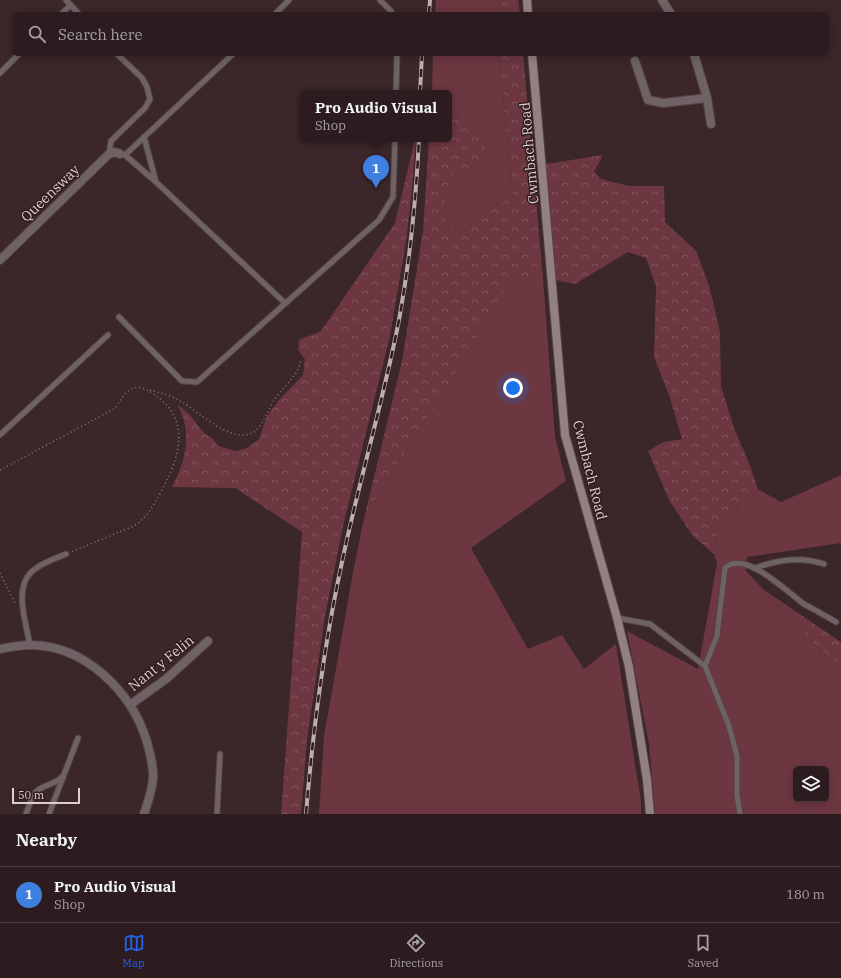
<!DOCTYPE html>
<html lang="en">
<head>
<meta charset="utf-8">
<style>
  body { margin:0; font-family:"IBM Plex Serif",serif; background:#38292c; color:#f1f3f6 }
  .controls { position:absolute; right:12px; bottom:12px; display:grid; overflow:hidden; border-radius:6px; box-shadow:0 2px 10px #0003 }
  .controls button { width:36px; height:36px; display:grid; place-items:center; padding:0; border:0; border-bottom:1px solid #483a3d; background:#2c1c1f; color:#f1f3f6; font:20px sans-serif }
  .scale { position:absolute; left:12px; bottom:10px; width:68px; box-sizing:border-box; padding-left:4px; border:2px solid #ddced0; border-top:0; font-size:11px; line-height:14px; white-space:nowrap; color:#ddced0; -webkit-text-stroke:3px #311c1f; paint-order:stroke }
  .you { position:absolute; left:513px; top:388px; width:14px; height:14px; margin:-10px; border:3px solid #fff; border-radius:50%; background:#1a73e8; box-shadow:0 0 0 6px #1a73e833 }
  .badge { display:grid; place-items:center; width:26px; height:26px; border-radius:50%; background:#2563eb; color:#fff; font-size:13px; font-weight:700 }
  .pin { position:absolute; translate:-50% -33px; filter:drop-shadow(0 1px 2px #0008) }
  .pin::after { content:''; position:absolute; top:21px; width:14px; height:12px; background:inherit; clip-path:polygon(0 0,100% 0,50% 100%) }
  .popup { position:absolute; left:300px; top:90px; width:152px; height:52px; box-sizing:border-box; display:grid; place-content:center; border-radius:6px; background:#2c1c1f; filter:drop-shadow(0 1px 3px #0005); font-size:13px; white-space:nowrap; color:#a6a1a4 }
  .popup b { font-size:15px; color:#f1f3f6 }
  .popup::after { content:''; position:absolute; left:50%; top:100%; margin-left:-8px; border:8px solid transparent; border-top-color:#2c1c1f }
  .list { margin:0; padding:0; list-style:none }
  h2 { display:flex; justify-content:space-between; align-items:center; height:52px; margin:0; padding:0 16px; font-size:17px }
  h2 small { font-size:13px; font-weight:400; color:#a6a1a4 }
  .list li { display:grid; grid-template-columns:26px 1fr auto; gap:12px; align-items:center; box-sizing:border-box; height:56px; padding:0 16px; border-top:1px solid #483a3d }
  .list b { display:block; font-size:15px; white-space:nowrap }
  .list p { margin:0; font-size:13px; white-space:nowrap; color:#a6a1a4 }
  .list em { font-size:13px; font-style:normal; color:#a6a1a4 }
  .icon { flex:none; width:22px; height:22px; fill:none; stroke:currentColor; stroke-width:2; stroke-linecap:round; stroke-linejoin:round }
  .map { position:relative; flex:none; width:841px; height:814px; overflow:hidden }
  .search { position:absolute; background:#2c1c1f; box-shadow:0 2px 10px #0003; left:12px; right:12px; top:12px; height:44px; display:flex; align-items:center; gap:10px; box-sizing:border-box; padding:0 14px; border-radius:6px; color:#a6a1a4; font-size:15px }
  .sheet { height:108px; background:#2c1c1f }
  nav { display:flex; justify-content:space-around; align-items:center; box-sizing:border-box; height:56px; border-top:1px solid #483a3d; background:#2c1c1f; font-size:11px; color:#a6a1a4 }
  nav a { display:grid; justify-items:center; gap:2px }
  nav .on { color:#2563eb }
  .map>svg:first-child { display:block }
</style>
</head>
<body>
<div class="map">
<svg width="841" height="814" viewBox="0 0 841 814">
  <defs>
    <pattern id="forest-crowns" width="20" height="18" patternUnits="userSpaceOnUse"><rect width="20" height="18" fill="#6c3741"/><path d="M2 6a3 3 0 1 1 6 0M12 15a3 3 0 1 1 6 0" fill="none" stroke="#81535b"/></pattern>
  </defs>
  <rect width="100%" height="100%" fill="#3b2629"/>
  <!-- grass -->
  <path fill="#6c3741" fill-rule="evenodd" d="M436,0H496L502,8L503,14H435Z
    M433,54H500L499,56L513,199L499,204L482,208L471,225L461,234L447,226L444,206L454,172L477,165L459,120L449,118V93H432Z
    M543,278L555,437L566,481L471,548L528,649L562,635L584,669L616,644L641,802V814H319L324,736L354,567L363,523L410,444L448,387L509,281Z
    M841,475V543L747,557L746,571L826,656L841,664V814H655L649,744L627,631L698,669L717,563L714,554L720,522L745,507L758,489L781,502ZM796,769H826V799H796Z"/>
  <!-- forest -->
  <path fill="url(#forest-crowns)" d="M496,0H518L520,14H503L502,8Z
    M500,54H523L543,278L509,282L448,387L410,444L363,523L402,361L423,231L429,139H449V118L459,120L481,133L485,147L477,165L454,173L444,206L447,226L461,234L471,225L482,208L499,204L513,198L499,56Z
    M415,139H416L412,190L406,242L390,336L344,522L325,616L307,740L301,814H281L302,532L235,488L172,487C182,468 189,447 185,425C184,418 180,411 177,404L189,414L204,433L213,439L218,446L236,451L247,448L259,439L267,416L279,400L303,375L305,359L298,350L299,340L321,331L395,223Z
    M603,155L594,172L601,179L629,186H664L665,222L696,251L709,285L720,332L721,386L734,428L749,463L758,489L745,507L720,522L714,554L693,536L670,502L648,451L664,442L682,439L670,398L654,357L656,286L646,258L628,252L575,284L555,280L546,164Z
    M764,590L841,642V664L826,656Z"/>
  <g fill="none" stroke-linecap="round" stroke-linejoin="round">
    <defs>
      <path id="service" d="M66,0L79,14
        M380,0L391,11L392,14
        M61,14L71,5
        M275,14L289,0
        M0,73L19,54
        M396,93L397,54
        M144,137L156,182L285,303
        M109,154L111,141L145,108L150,99L147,87L142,78L117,54
        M120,154L125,155L233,54
        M125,155L156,182
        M119,317L182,381L197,382L379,220L393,197L395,139
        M0,435L108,335
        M755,568C778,560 800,556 824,564
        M617,618L650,624L705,666L729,726L737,756V795L740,814
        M30,645C26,622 12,585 35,569C44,562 56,558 66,554
        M705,666L717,636L725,568C745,549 788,593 804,604C815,610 826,616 836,622
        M26,814C29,807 31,796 37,791C45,784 54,785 62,777
        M49,814L78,738
        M217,814L220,754"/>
      <path id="minor" d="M662,0L671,14
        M694,54L707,98L711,124
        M635,61L648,100L663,103L707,98
        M0,260L109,154L115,152L120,154
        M0,649C10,647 20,645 30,645C85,645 132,692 147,742C150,754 154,766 153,778C152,791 148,802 144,814
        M130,705L166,679L208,641"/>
      <path id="secondary" d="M527,0L528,14
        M532,54L565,435L617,618L629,667L647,780L650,814"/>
    </defs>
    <!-- service casing -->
    <use href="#service" stroke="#554144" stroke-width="7"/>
    <!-- minor casing -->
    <use href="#minor" stroke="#554144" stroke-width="10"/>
    <!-- secondary casing -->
    <use href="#secondary" stroke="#554144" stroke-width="10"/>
    <!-- path -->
    <path stroke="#8b787b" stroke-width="1.5" stroke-dasharray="1 3" stroke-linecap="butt" d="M150,390C161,393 172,396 182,402C199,412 232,445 254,432C264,425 268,408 275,399C285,384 298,377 301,359
      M0,470L114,409C120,403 122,394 130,390C137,385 145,388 152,393C192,418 180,456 162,490C154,504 148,517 134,526L71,552
      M0,573L15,603"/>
    <!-- service -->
    <use href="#service" stroke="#6e6264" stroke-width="5"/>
    <!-- minor -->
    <use href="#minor" stroke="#6e6264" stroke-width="8"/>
    <!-- secondary -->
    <use href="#secondary" stroke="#938083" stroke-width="8"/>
    <defs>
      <path id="rail" d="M429,14L430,0
        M420,93L422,54
        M306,814C313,729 324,645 342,562C359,481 383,402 399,320C410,260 416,200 419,139"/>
    </defs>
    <!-- rail casing -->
    <use href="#rail" stroke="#bdadaf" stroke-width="4"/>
    <!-- rail -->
    <use href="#rail" stroke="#311c1f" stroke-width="2.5" stroke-dasharray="8" stroke-linecap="butt"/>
  </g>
  <g text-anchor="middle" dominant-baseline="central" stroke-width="3" stroke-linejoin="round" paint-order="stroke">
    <!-- street labels -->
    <g font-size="14" fill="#ddced0" stroke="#311c1f">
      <text transform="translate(529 153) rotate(-95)">Cwmbach Road</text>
      <text transform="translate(50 193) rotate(-44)">Queensway</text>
      <text transform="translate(590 470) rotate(76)">Cwmbach Road</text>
      <text transform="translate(161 663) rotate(-39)">Nant y Felin</text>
    </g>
  </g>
</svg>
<div class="controls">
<button><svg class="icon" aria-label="layers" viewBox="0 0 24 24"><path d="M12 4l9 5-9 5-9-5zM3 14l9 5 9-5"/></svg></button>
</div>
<div class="scale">50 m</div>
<div class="you"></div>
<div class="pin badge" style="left:376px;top:188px;background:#3f7fe0">1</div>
<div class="popup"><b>Pro Audio Visual</b>Shop</div>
<div class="search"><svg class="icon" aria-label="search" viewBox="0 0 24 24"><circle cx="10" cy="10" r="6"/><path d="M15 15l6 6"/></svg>Search here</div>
</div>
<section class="sheet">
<h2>Nearby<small></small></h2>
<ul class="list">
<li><span class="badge" style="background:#3f7fe0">1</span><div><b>Pro Audio Visual</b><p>Shop</p></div><em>180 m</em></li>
</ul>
</section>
<nav>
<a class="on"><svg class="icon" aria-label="map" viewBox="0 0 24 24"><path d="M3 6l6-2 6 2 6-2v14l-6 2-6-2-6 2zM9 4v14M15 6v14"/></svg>Map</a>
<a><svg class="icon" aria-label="directions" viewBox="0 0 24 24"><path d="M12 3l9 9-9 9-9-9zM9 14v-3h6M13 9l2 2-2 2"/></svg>Directions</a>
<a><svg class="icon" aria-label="saved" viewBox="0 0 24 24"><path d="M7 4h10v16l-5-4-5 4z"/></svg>Saved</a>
</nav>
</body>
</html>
